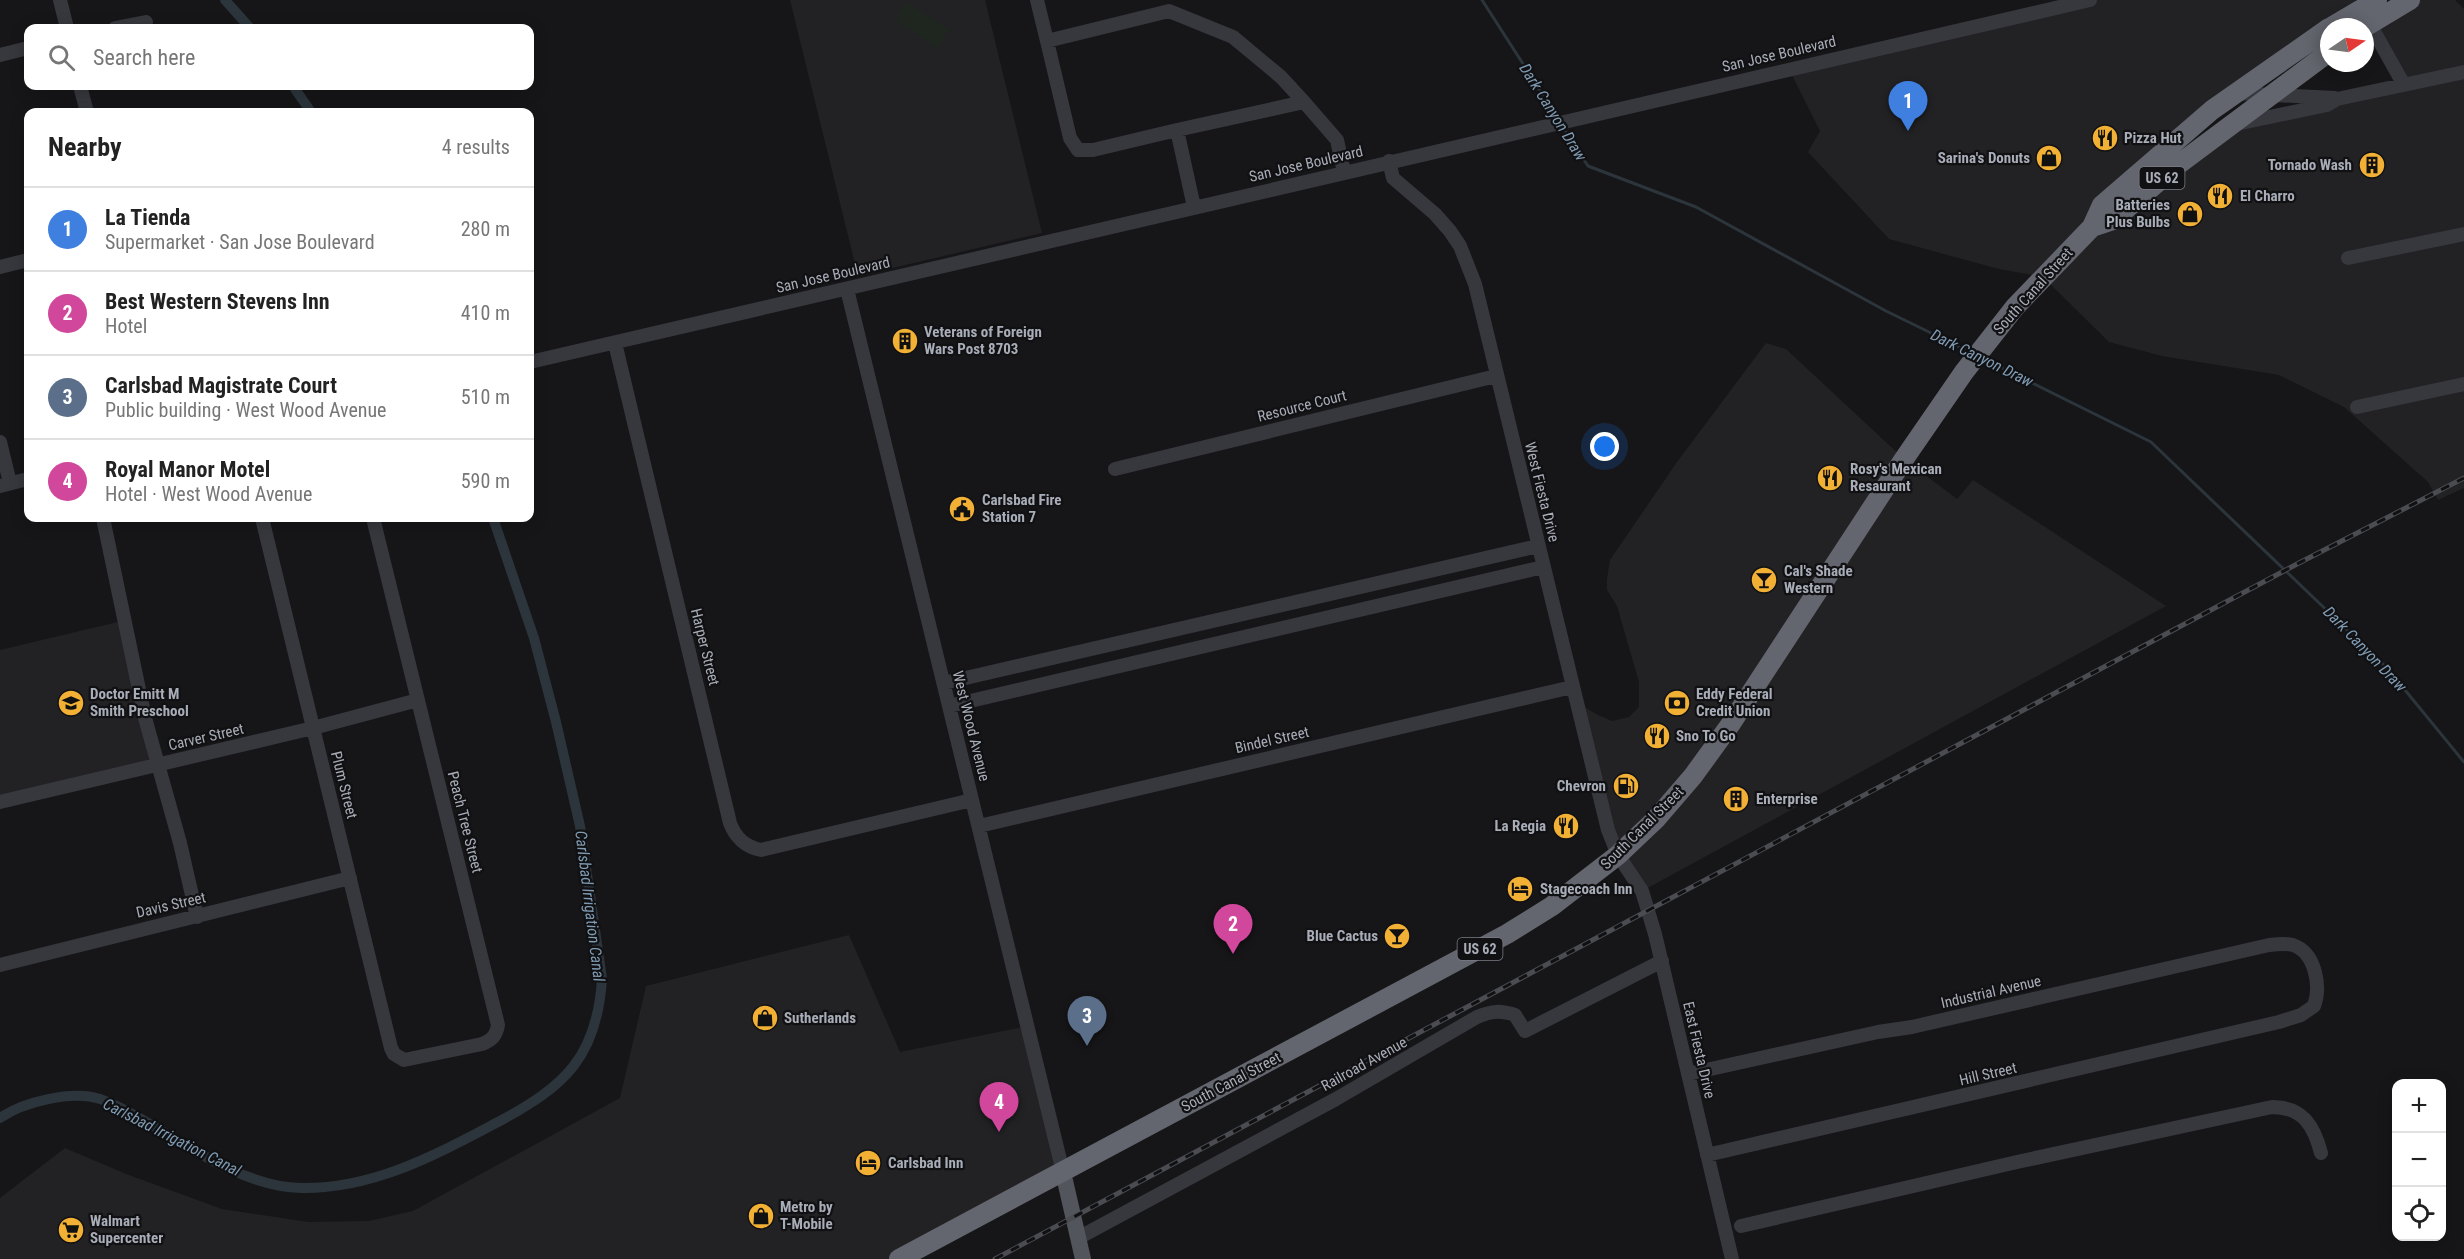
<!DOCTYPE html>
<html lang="en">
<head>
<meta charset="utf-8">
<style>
  body { margin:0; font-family:"Roboto Condensed",sans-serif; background:#f6f6f6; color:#222 }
  .controls { position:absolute; right:18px; bottom:18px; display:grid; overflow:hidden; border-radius:12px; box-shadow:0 3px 15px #0003 }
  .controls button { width:54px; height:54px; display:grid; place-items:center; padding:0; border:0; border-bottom:2px solid #e0e0e0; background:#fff; color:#222; font:30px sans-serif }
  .compass { position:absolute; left:2320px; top:18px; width:54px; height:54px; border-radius:50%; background:#fff; box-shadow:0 3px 15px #0003; rotate:77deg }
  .you { position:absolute; left:1605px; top:447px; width:21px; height:21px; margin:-15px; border:4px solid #fff; border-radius:50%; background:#1a73e8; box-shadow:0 0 0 9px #1a73e833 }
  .badge { display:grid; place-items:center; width:39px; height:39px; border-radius:50%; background:#80622a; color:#fff; font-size:20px; font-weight:700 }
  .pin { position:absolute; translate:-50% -50px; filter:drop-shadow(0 2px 3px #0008) }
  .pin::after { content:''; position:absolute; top:32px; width:21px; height:18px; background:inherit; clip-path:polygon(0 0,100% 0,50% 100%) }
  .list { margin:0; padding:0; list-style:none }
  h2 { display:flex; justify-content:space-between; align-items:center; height:78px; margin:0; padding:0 24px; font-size:26px }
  h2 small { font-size:20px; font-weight:400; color:#767676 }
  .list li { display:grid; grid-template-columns:39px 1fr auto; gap:18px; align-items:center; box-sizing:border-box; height:84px; padding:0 24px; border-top:2px solid #e0e0e0 }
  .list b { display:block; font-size:22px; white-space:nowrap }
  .list p { margin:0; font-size:20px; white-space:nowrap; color:#767676 }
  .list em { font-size:20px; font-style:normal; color:#767676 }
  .icon { flex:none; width:33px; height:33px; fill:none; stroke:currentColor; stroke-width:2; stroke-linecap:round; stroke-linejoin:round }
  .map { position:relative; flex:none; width:2464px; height:1259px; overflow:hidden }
  .search { position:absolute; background:#fff; box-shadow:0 3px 15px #0003; left:24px; top:24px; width:510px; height:66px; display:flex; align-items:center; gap:15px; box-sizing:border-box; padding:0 21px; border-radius:12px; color:#767676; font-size:22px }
  .panel { position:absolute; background:#fff; box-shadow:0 3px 15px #0003; left:24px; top:108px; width:510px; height:414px; border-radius:12px }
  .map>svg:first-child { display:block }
</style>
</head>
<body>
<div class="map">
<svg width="2464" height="1259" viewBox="0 0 2464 1259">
  <rect width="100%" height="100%" fill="#161618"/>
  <!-- built -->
  <path fill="#222225" d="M790,0H985L1042,233L858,276Z
    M2090,0H2355L2361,9L2102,205L2231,125L2403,85L2370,24L2411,0H2455L2464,9V488L2438,500L2428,482L2344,407L2279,375L2162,356L2109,342L2043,277L1999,269L1889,239L1808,152L1820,131L1789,69Z
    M1766,343L1786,349L1904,459L1957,499L1973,480L2166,606L1642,891L1618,855L1576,702L1596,714L1612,721L1629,717L1639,707V682L1617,606L1607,590V579L1610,560L1677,462Z
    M126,620L157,766L0,802V650Z
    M849,935L900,1052L1028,1026L1063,1172L899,1259H0V1198L65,1148L126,1174L222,1209L308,1222L369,1221L413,1211L620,1098L646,986Z"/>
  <!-- green -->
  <path fill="#1e261f" d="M906,2L949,29L937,48L895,20Z"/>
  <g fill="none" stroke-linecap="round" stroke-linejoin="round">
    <!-- stream -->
    <path stroke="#2c353c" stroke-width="3" d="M1482,0L1559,120
      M1562,126L1588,166L1696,207L1886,311L1970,352
      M1984,359L2151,442L2387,668L2464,762"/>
    <!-- canal -->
    <path stroke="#2c353c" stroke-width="10" d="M225,0L250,28
      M293,86L311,112
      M0,1118C23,1102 72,1090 100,1099C121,1106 141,1119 160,1130C201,1155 251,1187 301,1188C375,1189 437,1154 500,1121C565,1086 597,1057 602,979L580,826L556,722L534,638L493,518"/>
    <!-- minor -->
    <path stroke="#37383d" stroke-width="14" d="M60,0L67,28
      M1037,0L1047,41
      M2367,19L2404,85
      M115,28L146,22
      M0,55L28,48
      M80,86L87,112
      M2235,93L2335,98
      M2236,124L2327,105L2337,99L2464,72
      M1177,130L1093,150H1078L1070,138L1047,41L1169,11L1233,37L1281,77L1304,102
      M1389,161L1393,178L1435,214L1450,231L1460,246L1475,284L1608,830L1618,855L1642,891L1655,934L1732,1259
      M1194,207L1177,130L1304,102L1337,140L1344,172
      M2348,258L2464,234
      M0,267L28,260
      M847,289L1063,1172
      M615,343L730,823C735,837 746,847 761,850L972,800
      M530,362L2090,0
      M2357,407L2464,384
      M0,442L10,483
      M1115,469L1496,376
      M0,486L28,479
      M103,518L145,718L180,843L197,917
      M262,518L391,1048L394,1054L404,1060L482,1044C492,1040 496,1036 498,1025L373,518
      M944,683L1538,546
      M949,706L1543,567
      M0,802L313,728L418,700
      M979,826L1572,687
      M0,965L350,878
      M1688,1074L1878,1032L1912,1027L2269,945C2277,944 2286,943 2293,945C2316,953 2321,987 2314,1006L2301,1015L2279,1022L1707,1155
      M1741,1226L2017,1162L2272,1107C2303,1107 2314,1126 2321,1153
      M1078,1238L1336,1099L1477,1017C1492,1011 1500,1010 1515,1015L1525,1031L1662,961"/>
    <!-- major -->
    <path stroke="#53555c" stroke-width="16" d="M1063,1172L1083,1259"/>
    <!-- highway -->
    <path stroke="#63666e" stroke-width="20" d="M2331,27L2377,0
      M2365,27L2410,0
      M2092,227L2113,220L2179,164L2329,52
      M899,1259L1507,934L1552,906L1618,855L1656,819L1693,776L1730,725L1904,459L1964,372L2015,307L2092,227L2102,205L2212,110L2329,28"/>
    <defs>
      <path id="rail" d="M995,1259L2297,564L2464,478"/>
    </defs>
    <!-- rail casing -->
    <use href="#rail" stroke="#4a4c52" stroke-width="5"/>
    <!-- rail -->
    <use href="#rail" stroke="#111113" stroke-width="3" stroke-dasharray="9" stroke-linecap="butt"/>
  </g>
  <!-- icons -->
  <defs>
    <symbol id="restaurant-disc" viewBox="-11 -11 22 22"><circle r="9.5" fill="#f2b134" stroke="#111113"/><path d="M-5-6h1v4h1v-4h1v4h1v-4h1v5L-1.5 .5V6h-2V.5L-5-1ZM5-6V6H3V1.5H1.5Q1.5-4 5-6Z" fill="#111"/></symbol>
    <symbol id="shop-disc" viewBox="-11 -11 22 22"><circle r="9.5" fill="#f2b134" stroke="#111113"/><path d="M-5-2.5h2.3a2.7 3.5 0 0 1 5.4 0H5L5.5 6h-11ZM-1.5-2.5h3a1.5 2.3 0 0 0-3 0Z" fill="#111"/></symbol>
    <symbol id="building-disc" viewBox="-11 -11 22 22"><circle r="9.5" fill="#f2b134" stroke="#111113"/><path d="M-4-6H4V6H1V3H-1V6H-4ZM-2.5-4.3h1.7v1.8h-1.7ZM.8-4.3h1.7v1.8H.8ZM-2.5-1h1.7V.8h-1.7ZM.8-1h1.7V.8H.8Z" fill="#111"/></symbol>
    <symbol id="civic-disc" viewBox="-11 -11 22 22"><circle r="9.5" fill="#f2b134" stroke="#111113"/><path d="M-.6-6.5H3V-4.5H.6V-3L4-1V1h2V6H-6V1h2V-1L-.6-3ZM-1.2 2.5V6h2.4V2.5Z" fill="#111"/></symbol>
    <symbol id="bar-disc" viewBox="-11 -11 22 22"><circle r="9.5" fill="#f2b134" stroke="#111113"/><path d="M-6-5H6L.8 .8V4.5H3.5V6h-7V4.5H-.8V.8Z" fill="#111"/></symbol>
    <symbol id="school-disc" viewBox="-11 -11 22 22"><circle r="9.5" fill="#f2b134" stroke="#111113"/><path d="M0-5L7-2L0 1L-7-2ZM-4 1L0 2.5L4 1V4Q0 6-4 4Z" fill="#111"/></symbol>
    <symbol id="bank-disc" viewBox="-11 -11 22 22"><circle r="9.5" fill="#f2b134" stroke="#111113"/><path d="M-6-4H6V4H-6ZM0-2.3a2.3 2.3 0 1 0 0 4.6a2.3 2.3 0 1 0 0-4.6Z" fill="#111"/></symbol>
    <symbol id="fuel-disc" viewBox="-11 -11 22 22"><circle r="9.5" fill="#f2b134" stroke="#111113"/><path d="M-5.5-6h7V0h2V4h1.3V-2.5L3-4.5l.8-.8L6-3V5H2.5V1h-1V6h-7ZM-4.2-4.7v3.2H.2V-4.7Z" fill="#111"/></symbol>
    <symbol id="hotel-disc" viewBox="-11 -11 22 22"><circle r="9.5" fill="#f2b134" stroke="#111113"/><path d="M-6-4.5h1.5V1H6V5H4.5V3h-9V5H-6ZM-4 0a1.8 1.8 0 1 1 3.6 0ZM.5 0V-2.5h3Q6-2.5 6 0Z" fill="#111"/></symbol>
    <symbol id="supermarket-disc" viewBox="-11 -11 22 22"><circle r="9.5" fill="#f2b134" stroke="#111113"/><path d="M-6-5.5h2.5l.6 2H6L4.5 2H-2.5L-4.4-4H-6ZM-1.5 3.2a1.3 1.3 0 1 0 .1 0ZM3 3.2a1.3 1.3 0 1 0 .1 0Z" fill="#111"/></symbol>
  </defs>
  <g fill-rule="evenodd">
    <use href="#restaurant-disc" x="2090" y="123" width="30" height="30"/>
    <use href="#shop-disc" x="2034" y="143" width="30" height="30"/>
    <use href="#building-disc" x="2357" y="150" width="30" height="30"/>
    <use href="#restaurant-disc" x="2205" y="181" width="30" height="30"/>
    <use href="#shop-disc" x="2175" y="199" width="30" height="30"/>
    <use href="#building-disc" x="890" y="326" width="30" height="30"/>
    <use href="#restaurant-disc" x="1815" y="463" width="30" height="30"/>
    <use href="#civic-disc" x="947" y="494" width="30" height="30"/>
    <use href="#bar-disc" x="1749" y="565" width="30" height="30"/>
    <use href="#school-disc" x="56" y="688" width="30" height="30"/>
    <use href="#bank-disc" x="1662" y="688" width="30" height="30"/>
    <use href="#restaurant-disc" x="1642" y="721" width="30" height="30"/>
    <use href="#fuel-disc" x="1611" y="771" width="30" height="30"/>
    <use href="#building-disc" x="1721" y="784" width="30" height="30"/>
    <use href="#restaurant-disc" x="1551" y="811" width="30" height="30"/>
    <use href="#hotel-disc" x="1505" y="874" width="30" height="30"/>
    <use href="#bar-disc" x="1382" y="921" width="30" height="30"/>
    <use href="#shop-disc" x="750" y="1003" width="30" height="30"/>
    <use href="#hotel-disc" x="853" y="1148" width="30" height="30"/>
    <use href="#shop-disc" x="746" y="1201" width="30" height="30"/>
    <use href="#supermarket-disc" x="56" y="1215" width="30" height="30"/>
  </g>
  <g text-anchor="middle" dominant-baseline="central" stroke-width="4.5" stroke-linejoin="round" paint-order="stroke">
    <!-- shield labels -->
    <g fill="#111113" stroke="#7b7e86" stroke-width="1.5">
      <rect x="2139.5" y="167" width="45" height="22" rx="4.5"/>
      <rect x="1457.5" y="938" width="45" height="22" rx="4.5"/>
    </g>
    <g font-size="14" font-weight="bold" fill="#a8adb8">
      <text x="2162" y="178">US 62</text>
      <text x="1480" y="949">US 62</text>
    </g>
    <!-- street labels -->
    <g font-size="15" fill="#a8adb8" stroke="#111113">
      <text transform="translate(1779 54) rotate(-13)">San Jose Boulevard</text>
      <text transform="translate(1306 164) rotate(-13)">San Jose Boulevard</text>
      <text transform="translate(833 275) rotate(-13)">San Jose Boulevard</text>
      <text transform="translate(2033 291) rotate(-48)">South Canal Street</text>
      <text transform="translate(1302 406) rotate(-14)">Resource Court</text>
      <text transform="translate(1542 492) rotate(76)">West Fiesta Drive</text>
      <text transform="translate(705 647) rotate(76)">Harper Street</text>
      <text transform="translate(971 726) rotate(76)">West Wood Avenue</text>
      <text transform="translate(206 737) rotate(-13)">Carver Street</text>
      <text transform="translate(1272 740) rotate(-13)">Bindel Street</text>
      <text transform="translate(344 785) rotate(76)">Plum Street</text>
      <text transform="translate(465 822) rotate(76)">Peach Tree Street</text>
      <text transform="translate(1642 828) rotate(-45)">South Canal Street</text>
      <text transform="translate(171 905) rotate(-13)">Davis Street</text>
      <text transform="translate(1991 992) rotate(-13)">Industrial Avenue</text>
      <text transform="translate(1699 1050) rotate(77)">East Fiesta Drive</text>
      <text transform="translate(1364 1064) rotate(-29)">Railroad Avenue</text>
      <text transform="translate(1988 1074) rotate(-13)">Hill Street</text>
      <text transform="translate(1231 1082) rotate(-28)">South Canal Street</text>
    </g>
    <!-- poi labels -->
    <g font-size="15" font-weight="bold" fill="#a8adb8" stroke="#111113" text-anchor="start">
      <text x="2124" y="138">Pizza Hut</text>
      <text x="2030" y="158" text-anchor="end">Sarina's Donuts</text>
      <text x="2352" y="165" text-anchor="end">Tornado Wash</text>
      <text x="2240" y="196">El Charro</text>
      <text x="2170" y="205" text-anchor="end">Batteries<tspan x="2170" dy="17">Plus Bulbs</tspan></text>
      <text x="924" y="332">Veterans of Foreign<tspan x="924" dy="17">Wars Post 8703</tspan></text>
      <text x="1850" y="469">Rosy's Mexican<tspan x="1850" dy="17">Resaurant</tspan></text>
      <text x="982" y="500">Carlsbad Fire<tspan x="982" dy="17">Station 7</tspan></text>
      <text x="1784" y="571">Cal's Shade<tspan x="1784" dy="17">Western</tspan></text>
      <text x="90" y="694">Doctor Emitt M<tspan x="90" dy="17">Smith Preschool</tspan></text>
      <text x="1696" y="694">Eddy Federal<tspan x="1696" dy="17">Credit Union</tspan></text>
      <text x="1676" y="736">Sno To Go</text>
      <text x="1606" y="786" text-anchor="end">Chevron</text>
      <text x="1756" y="799">Enterprise</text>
      <text x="1546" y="826" text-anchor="end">La Regia</text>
      <text x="1540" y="889">Stagecoach Inn</text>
      <text x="1378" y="936" text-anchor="end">Blue Cactus</text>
      <text x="784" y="1018">Sutherlands</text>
      <text x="888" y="1163">Carlsbad Inn</text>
      <text x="780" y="1207">Metro by<tspan x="780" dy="17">T-Mobile</tspan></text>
      <text x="90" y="1221">Walmart<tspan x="90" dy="17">Supercenter</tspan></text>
    </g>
    <!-- water labels -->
    <g font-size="16" font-style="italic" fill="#7f9bb3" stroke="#111113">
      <text transform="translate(1553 112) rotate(58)">Dark Canyon Draw</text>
      <text transform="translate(1982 358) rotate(26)">Dark Canyon Draw</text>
      <text transform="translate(2365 649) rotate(46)">Dark Canyon Draw</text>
      <text transform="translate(590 906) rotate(83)">Carlsbad Irrigation Canal</text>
      <text transform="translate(172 1137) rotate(27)">Carlsbad Irrigation Canal</text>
    </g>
  </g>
</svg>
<div class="controls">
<button>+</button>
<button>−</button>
<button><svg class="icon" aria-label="locate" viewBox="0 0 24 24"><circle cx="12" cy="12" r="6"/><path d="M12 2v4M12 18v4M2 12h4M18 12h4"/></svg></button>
</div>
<svg class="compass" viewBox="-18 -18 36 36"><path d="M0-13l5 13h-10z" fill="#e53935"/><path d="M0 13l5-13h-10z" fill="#767676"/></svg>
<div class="you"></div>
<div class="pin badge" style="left:1908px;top:131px;background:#3f7fe0">1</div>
<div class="pin badge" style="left:1233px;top:954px;background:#d1479c">2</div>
<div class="pin badge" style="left:1087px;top:1046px;background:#5c6f8a">3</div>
<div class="pin badge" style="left:999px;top:1132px;background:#d1479c">4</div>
<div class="search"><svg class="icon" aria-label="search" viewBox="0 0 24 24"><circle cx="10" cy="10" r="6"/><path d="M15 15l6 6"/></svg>Search here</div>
<section class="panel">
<h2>Nearby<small>4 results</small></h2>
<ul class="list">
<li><span class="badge" style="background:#3f7fe0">1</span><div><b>La Tienda</b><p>Supermarket · San Jose Boulevard</p></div><em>280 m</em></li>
<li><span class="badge" style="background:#d1479c">2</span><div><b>Best Western Stevens Inn</b><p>Hotel</p></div><em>410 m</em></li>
<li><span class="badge" style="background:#5c6f8a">3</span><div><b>Carlsbad Magistrate Court</b><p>Public building · West Wood Avenue</p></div><em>510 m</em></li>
<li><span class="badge" style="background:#d1479c">4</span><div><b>Royal Manor Motel</b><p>Hotel · West Wood Avenue</p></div><em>590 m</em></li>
</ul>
</section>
</div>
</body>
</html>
